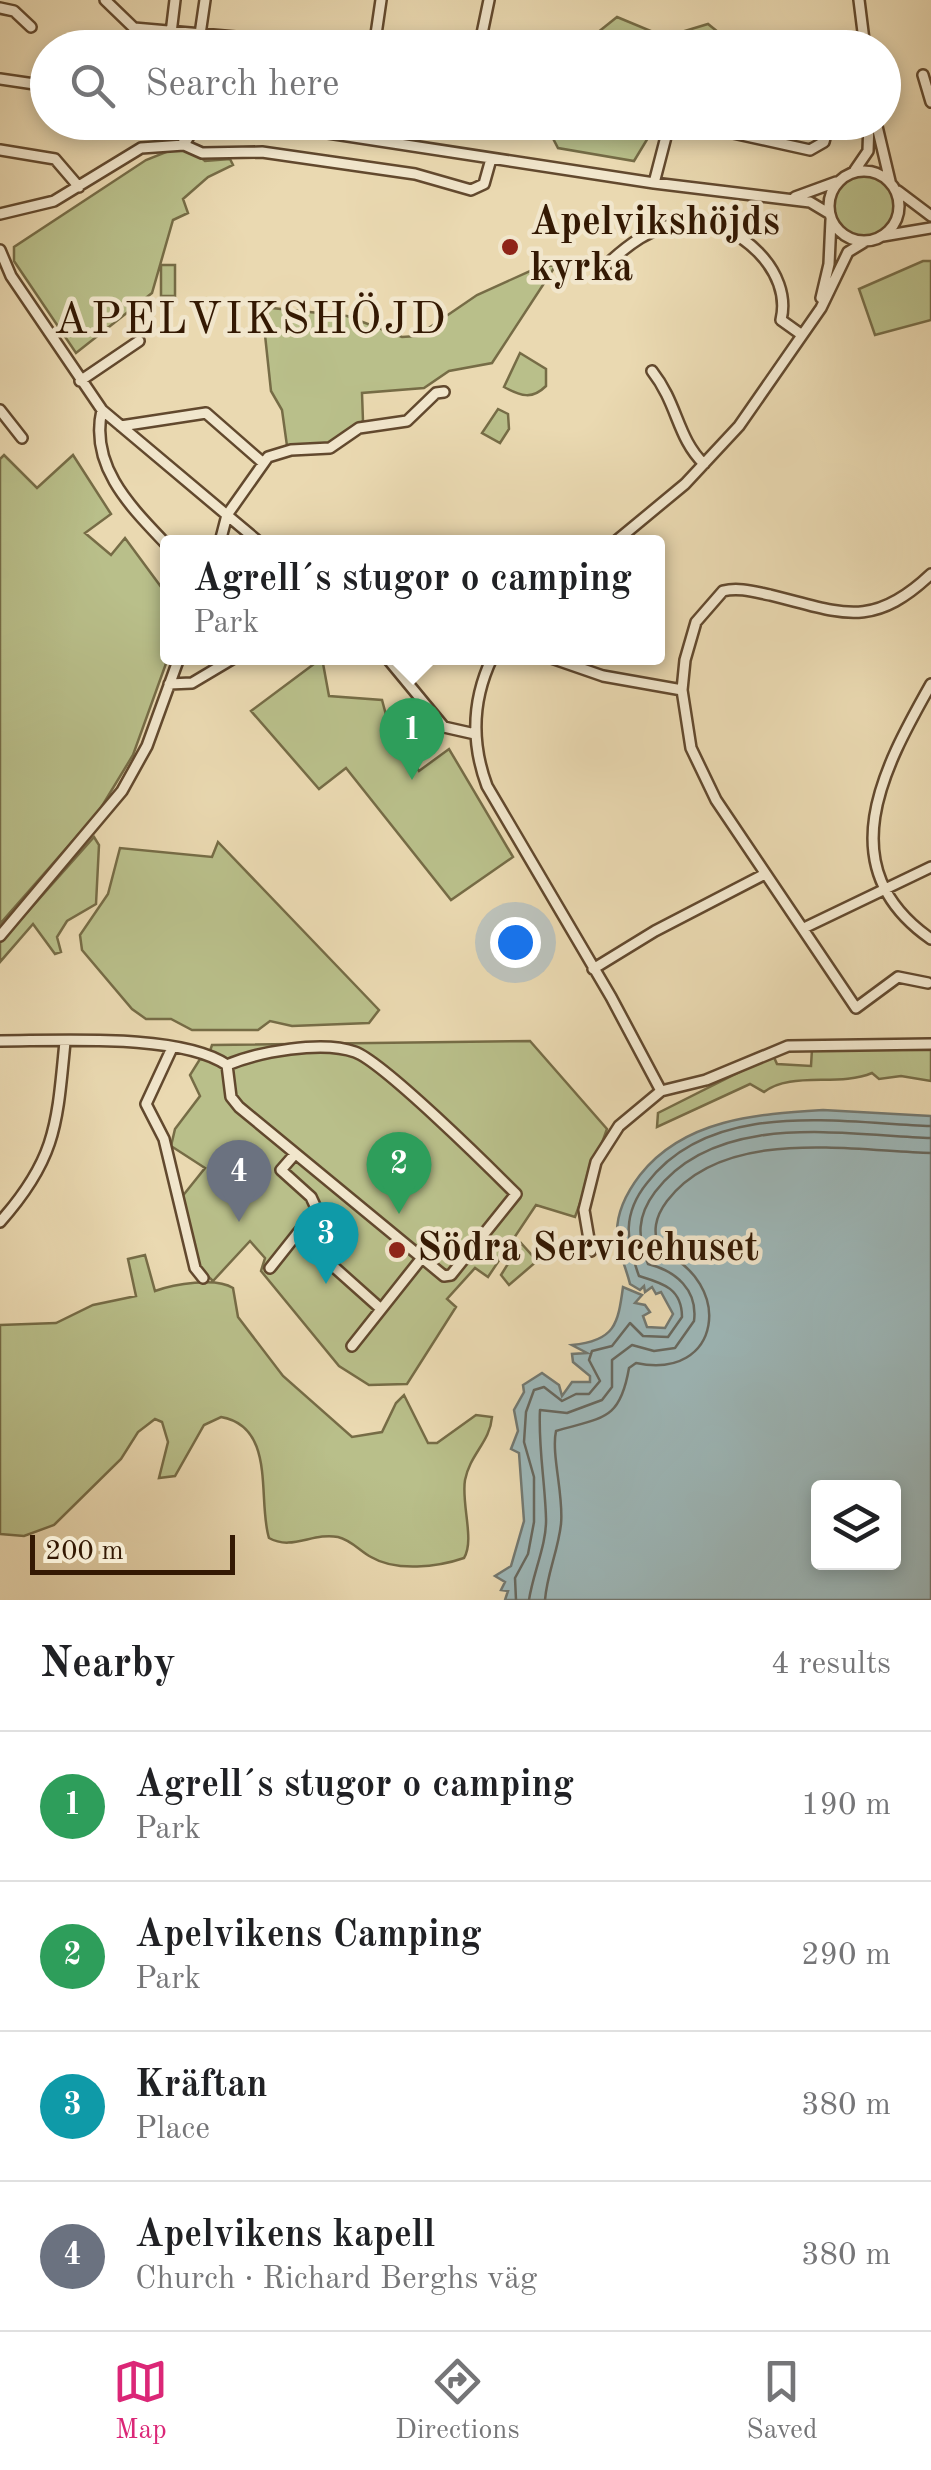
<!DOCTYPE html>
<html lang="en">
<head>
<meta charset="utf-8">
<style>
  body { margin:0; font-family:"Old Standard TT",serif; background:#f2f2f2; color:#202124 }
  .controls { position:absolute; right:30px; bottom:30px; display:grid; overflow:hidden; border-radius:10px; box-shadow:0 5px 15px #0003 }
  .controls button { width:90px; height:90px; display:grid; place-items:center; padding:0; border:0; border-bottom:2px solid #e0e0e0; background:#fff; color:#202124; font:50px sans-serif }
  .scale { position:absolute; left:30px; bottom:25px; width:205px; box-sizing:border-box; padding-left:10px; border:5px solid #341903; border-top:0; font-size:28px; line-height:35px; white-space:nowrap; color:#341903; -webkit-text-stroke:8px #f1e6cc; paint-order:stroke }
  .you { position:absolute; left:515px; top:942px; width:35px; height:35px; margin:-25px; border:8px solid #fff; border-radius:50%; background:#1a73e8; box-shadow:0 0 0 15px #1a73e833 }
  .badge { display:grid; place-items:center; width:65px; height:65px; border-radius:50%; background:#db2777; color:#fff; font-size:32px; font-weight:700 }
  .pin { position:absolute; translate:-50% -82px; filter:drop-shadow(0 2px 5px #0008) }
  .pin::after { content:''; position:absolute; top:52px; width:35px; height:30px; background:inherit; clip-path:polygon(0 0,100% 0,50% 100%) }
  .popup { position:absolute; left:160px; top:535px; width:505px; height:130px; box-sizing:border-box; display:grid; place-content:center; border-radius:10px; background:#fff; filter:drop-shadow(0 2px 8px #0005); font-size:32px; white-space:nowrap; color:#757577 }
  .popup b { font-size:38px; color:#202124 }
  .popup::after { content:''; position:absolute; left:50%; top:100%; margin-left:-20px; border:20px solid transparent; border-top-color:#fff }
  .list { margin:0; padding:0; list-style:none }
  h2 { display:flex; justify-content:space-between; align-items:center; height:130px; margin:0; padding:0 40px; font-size:42px }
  h2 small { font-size:32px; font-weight:400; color:#757577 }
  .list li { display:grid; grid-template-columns:65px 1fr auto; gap:30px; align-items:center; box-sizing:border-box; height:150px; padding:0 40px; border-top:2px solid #e0e0e0 }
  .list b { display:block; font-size:38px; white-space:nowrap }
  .list p { margin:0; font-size:32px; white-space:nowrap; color:#757577 }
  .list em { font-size:32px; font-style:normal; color:#757577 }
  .icon { flex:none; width:55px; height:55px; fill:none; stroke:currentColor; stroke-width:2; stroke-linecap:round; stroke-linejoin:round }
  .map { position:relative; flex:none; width:931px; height:1600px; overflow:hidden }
  .search { position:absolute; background:#fff; box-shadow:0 5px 15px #0003; left:30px; right:30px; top:30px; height:110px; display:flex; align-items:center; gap:25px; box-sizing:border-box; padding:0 35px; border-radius:55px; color:#757577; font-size:38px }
  .sheet { height:730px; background:#fff }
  nav { display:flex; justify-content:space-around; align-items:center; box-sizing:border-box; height:140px; border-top:2px solid #e0e0e0; background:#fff; font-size:28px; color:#757577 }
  nav a { display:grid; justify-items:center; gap:5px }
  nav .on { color:#db2777 }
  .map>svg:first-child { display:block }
</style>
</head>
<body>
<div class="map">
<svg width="931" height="1600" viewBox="0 0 931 1600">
  <rect width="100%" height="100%" fill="#ead9b1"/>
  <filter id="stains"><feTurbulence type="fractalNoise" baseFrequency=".002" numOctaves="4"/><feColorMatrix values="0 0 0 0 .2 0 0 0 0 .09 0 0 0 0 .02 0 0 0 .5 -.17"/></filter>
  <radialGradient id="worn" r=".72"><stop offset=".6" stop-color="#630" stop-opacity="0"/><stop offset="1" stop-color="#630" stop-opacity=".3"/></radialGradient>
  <!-- green -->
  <path fill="#b9bf8a" stroke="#766c46" stroke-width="2.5" d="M617,17L665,37L708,24L718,32L722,47H585L587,41Z
    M545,123H657L634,161L558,148Z
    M176,148L192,150L205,161L230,159L233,165L208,177L183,199L188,213L173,220L152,293L76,353L14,261V247L146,160Z
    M833 206a31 31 0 1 1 62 0a31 31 0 1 1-62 0Z
    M923,261H931V320L875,335L859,289Z
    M161,265H175V296H161Z
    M556,265L492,363L449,371L424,388L362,393L363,421L330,443L287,446L282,410L271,391L262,307L347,316L402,337L417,336L477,295L539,267Z
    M520,353L546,369V386C532,400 521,396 504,387Z
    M498,409L508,414L509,429L500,443L482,433Z
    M4,455L37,488L73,455L111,514L85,533L111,555L125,538L167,595L168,658L133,755L99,811L0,924V459Z
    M322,658L329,696L382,700L389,726L419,771L449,749L513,857L451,900L346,768L319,789L251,711Z
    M94,837L99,845L96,904L67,921L57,937L61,952L55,954L33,924L0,962V943Z
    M218,842L379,1010L369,1023L292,1026L270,1021L258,1030H192L171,1019H146L132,1009L82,950L80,935L108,894L120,848L212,857Z
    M530,1041L607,1129L575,1217L536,1205L488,1277L475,1268L447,1299L456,1307L407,1384L369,1385L339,1366L261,1271L265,1258L250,1241L213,1281L197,1266L181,1198L205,1168L171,1146L175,1129L200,1096L190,1075L200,1059L207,1060L212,1045Z
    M812,1049L931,1050V1081L901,1076L879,1079L872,1073C839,1087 790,1071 764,1092L750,1084L657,1127L658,1113L773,1055L777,1064L811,1066Z
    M521,1243L537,1261L509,1285L501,1275Z
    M145,1255L155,1291C174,1284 216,1277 233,1288L238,1317L283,1376L352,1437L382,1432L396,1403L404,1395L428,1443H437L476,1415L492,1417C490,1442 470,1454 465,1480C461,1504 475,1540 464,1558C438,1567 396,1572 371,1557C360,1551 351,1540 338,1537C313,1532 292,1551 269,1538C257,1500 277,1427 221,1417L204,1425L175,1476L159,1478L168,1442L162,1422L155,1419L138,1432L121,1459L54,1525L24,1536L0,1534V1325L56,1323L93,1305L136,1296L128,1259Z"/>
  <!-- water -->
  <path fill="#9db7b8" stroke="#737870" stroke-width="2.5" fill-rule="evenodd" d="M823,1110L931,1116V1600H505L508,1591L501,1590L505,1582L495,1576L511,1566L524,1521L519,1453L511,1449L518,1431L514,1410L524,1392L523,1385L542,1373L559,1385L562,1396L572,1382H590V1376L573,1362L572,1354L587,1353L572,1345C615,1341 618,1324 623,1287L642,1295L635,1303L645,1305L650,1312L643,1316L647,1327L665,1328L673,1314L661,1292L656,1294L652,1287L645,1292L644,1286L640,1290L630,1284C626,1267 617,1250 617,1232C617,1210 627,1192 640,1175C684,1119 757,1114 823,1110ZM818,1488H894V1562H818Z"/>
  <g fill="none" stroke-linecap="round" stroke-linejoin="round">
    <!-- shore -->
    <path stroke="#68685e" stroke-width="2.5" d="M516,1600L515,1578L528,1554L534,1522V1477L524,1442L526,1412L534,1390L544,1387L562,1401L576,1394H589L600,1381L589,1360L592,1351L612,1346L630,1323L643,1336L668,1337L682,1317C682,1288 662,1283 639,1276C626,1241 622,1214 647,1183C712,1098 839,1123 931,1126
      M529,1600C533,1573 547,1544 546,1518C545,1482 538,1445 540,1410L567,1413L602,1400L612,1387V1360L632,1345L654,1351L675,1348L694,1321C698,1290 676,1271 648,1264C637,1237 637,1216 655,1192C717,1110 843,1135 931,1138
      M545,1600C547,1574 558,1551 561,1524C564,1496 551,1454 556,1431C603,1417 620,1421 629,1368L636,1363C722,1381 735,1282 660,1251C652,1232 655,1217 667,1201C724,1126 851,1151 931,1153"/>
    <defs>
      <path id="minor" d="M105,0L134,28L363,48
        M859,0L865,48
        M0,8L14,11L31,27
        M171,33L175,0
        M198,48L205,0
        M374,48L381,0
        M479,48L489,0
        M923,75L931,102
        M0,79L48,86
        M182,122L184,142
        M256,122L654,183L810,202L830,214
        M683,122L810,150L824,142L829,122
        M876,122L890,181
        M184,145L202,153L262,152L415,174L471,190L484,184L491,159
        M184,145L197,122
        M0,150L55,159L79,187
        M855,170L868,151L869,122
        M829 206a35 35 0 1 1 70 0a35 35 0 1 1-70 0Z
        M654,183L668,129L682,122
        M898,191L931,216
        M795,197L836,182
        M0,214L54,201L141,148L184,145
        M883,236L931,228
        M0,250L11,276L102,410L259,542
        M598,273C623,248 654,222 692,222C739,222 793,271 781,320L802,335
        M821,298L829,264L831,220
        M652,371C678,404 677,438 704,464
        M80,381L139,341
        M0,410L22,438
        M102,410C89,467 132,508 167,545
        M121,426L206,413L262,462
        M220,542L227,515L268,457L291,450L330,448L359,428L407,421L436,393L444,392
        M615,542L685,484L739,426L821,308L848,252L866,241
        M387,658L444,727L475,734
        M492,658C472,700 471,743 487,786L611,997L661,1091
        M551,658L603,676L682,690
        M169,684L192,683L234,658
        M931,684C883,769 829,868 931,939
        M804,928L931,867
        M0,936L122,791L147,746L179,658
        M593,969L655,931L765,874
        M928,983L898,977L856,1008L716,800L691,748L682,690L685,660L696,622L723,591C739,587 755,592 770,595C840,612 871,631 931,574
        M0,1041C57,1041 181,1033 227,1065L231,1097L239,1107L444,1276L451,1275L516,1194C489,1167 383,1062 355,1052C322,1040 258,1052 227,1065
        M172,1048L146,1104L164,1139L195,1268L203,1278
        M295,1154L281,1170L311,1197L317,1210L297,1234L381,1309
        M0,1222C57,1158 57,1123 65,1042
        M591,1251L584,1210L596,1162L619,1126L661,1091L706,1080L788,1046L931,1044
        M270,1268L297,1234
        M352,1346L421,1259"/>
    </defs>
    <!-- minor casing -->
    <use href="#minor" stroke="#62492e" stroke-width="14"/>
    <!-- minor -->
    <use href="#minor" stroke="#f1e6cc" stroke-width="9"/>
  </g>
  <!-- markers -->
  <g fill="#8f2418" stroke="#f1e6cc" stroke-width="4">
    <circle cx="510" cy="247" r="10"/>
    <circle cx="397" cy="1250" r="10"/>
  </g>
  <g text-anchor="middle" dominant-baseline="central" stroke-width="9" stroke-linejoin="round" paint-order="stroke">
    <!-- poi labels -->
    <g font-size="40" font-weight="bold" fill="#341903" stroke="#f1e6cc" text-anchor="start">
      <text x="530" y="224">Apelvikshöjds<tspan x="530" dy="46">kyrka</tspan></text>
      <text x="417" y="1250">Södra Servicehuset</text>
    </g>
    <!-- quarter labels -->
    <g font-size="45" letter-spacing="2.5" fill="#341903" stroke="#f1e6cc">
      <text x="251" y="321">APELVIKSHÖJD</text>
    </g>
  </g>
  <rect width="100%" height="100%" filter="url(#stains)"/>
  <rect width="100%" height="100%" fill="url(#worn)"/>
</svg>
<div class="controls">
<button><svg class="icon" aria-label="layers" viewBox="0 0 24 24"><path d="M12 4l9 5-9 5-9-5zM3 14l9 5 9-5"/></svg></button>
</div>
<div class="scale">200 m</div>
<div class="you"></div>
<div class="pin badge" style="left:412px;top:780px;background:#2e9e5b">1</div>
<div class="popup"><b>Agrell´s stugor o camping</b>Park</div>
<div class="pin badge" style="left:399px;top:1214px;background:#2e9e5b">2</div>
<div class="pin badge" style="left:326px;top:1284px;background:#0f9aa8">3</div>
<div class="pin badge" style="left:239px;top:1222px;background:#6b7280">4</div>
<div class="search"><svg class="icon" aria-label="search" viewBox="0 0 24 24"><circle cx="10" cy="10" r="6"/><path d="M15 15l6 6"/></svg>Search here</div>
</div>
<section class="sheet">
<h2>Nearby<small>4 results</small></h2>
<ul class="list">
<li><span class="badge" style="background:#2e9e5b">1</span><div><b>Agrell´s stugor o camping</b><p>Park</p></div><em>190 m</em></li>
<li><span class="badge" style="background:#2e9e5b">2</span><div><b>Apelvikens Camping</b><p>Park</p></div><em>290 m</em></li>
<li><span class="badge" style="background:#0f9aa8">3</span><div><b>Kräftan</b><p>Place</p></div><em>380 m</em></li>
<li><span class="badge" style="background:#6b7280">4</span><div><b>Apelvikens kapell</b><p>Church · Richard Berghs väg</p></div><em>380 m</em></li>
</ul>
</section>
<nav>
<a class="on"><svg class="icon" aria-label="map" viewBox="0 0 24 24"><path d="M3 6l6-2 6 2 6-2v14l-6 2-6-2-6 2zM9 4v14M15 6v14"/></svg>Map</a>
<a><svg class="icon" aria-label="directions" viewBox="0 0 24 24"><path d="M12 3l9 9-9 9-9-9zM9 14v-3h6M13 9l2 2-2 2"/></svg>Directions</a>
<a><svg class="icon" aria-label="saved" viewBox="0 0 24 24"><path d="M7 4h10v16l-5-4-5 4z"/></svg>Saved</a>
</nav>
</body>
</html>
